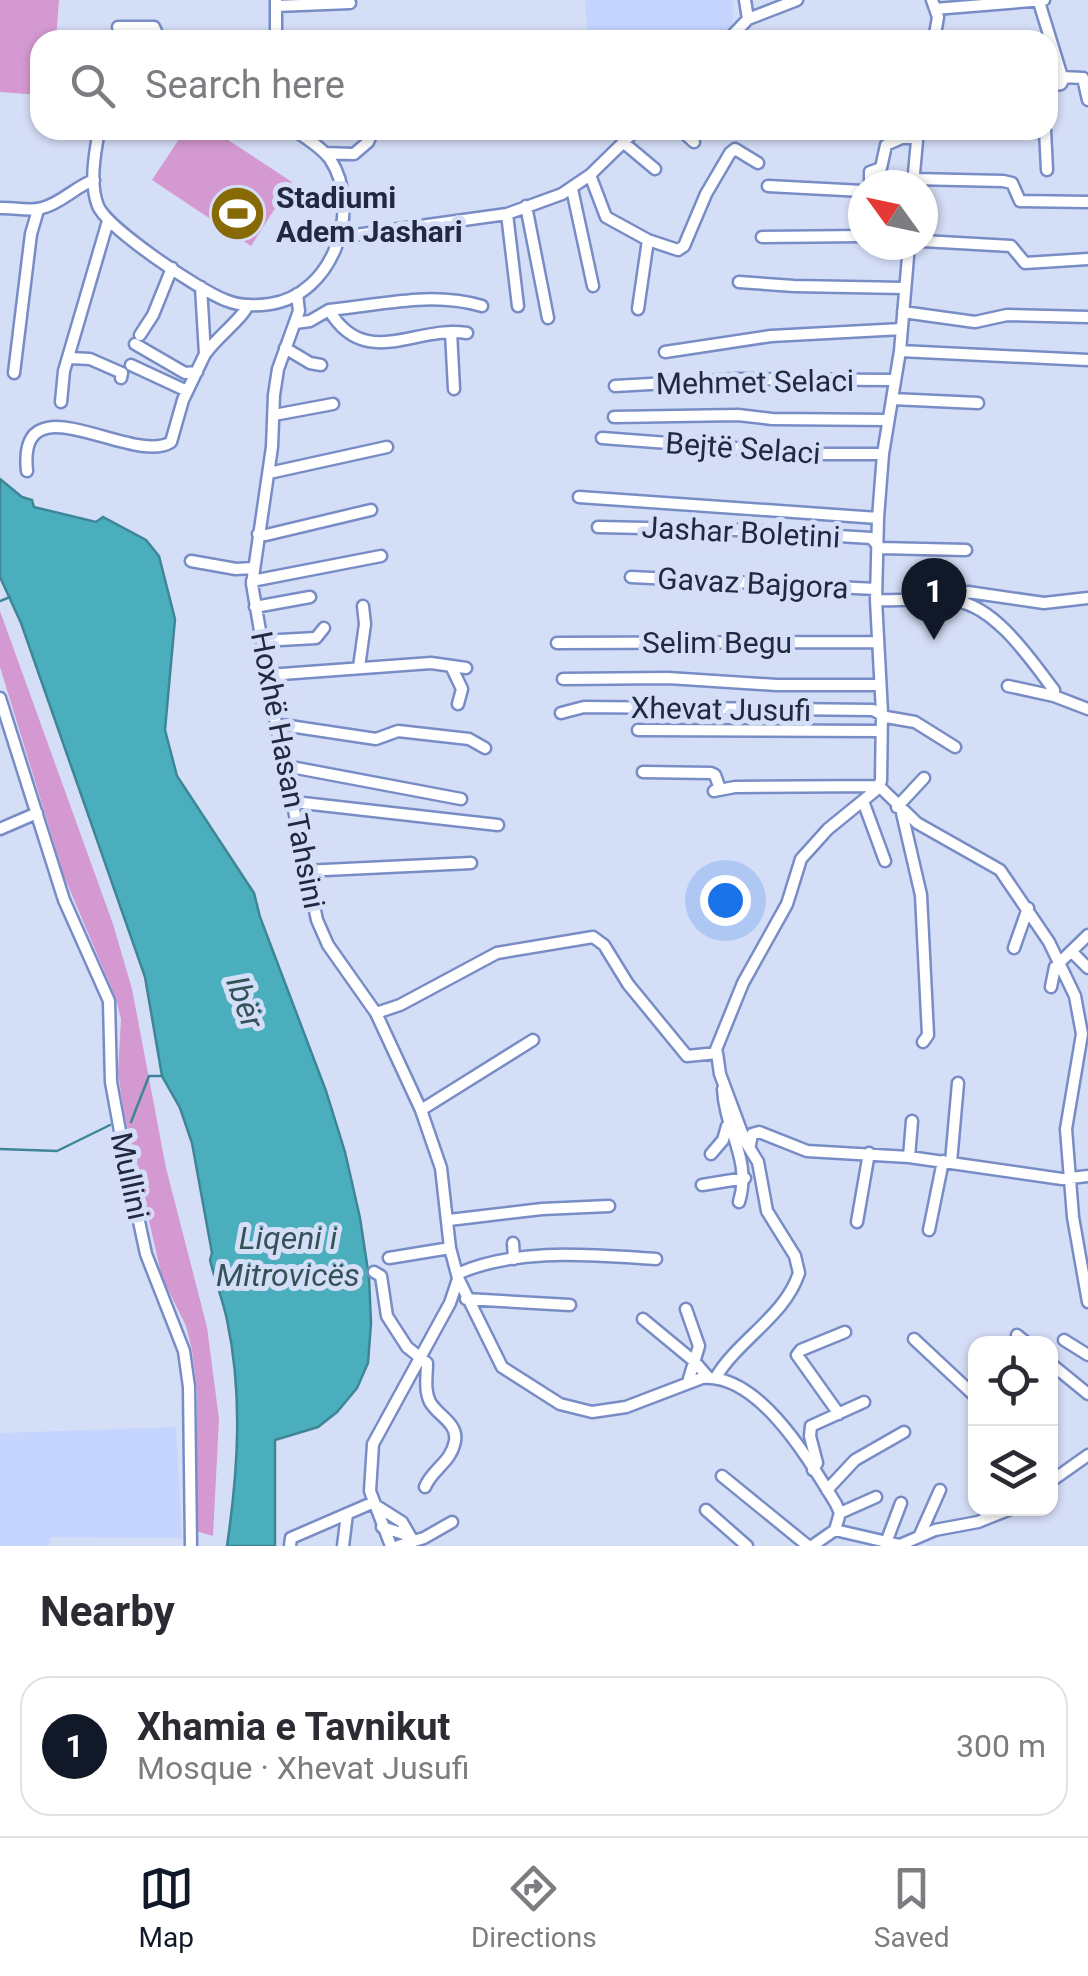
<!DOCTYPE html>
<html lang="en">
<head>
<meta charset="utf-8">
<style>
  body { margin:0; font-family:Roboto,sans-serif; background:#f7f7f7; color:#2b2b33 }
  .controls { position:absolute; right:30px; bottom:30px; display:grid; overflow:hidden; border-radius:20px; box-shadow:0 2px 8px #0004 }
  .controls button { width:90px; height:90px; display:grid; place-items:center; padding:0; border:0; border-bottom:2px solid #e1e1e2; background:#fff; color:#2b2b33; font:50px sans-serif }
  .compass { position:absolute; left:848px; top:170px; width:90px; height:90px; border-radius:50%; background:#fff; box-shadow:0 2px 8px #0004; rotate:303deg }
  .you { position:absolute; left:725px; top:900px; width:35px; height:35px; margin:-25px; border:8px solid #fff; border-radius:50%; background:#1a73e8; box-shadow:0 0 0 15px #1a73e833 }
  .badge { display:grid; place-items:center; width:65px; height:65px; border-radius:50%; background:#111827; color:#fff; font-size:32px; font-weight:700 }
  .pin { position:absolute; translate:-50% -82px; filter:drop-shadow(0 2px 5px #0008) }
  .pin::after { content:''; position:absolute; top:52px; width:35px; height:30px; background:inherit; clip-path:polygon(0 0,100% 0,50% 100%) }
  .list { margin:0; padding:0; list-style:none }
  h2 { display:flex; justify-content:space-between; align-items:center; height:130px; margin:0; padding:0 40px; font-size:42px }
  h2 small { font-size:32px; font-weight:400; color:#7c7c81 }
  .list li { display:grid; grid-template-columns:65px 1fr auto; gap:30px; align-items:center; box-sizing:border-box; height:140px; margin:0 20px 20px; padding:0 20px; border:2px solid #e1e1e2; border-radius:30px }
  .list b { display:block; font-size:38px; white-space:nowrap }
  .list p { margin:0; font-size:32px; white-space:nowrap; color:#7c7c81 }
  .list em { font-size:32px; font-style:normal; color:#7c7c81 }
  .icon { flex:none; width:55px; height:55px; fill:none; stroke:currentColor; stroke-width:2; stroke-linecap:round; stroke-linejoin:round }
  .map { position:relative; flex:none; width:1088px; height:1546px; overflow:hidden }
  .search { position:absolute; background:#fff; box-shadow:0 2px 8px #0004; left:30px; right:30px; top:30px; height:110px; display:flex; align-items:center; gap:25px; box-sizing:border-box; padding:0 35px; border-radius:30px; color:#7c7c81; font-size:38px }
  .sheet { height:290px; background:#fff }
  nav { display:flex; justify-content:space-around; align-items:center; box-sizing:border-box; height:140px; border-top:2px solid #e1e1e2; background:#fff; font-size:28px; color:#7c7c81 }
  nav a { display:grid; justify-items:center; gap:5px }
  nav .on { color:#111827 }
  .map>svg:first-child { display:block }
</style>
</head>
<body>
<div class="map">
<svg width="1088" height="1546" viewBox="0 0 1088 1546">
  <rect width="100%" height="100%" fill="#d5def7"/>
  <!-- built -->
  <path fill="#c5d5fe" d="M585,0H733V25L717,40H588Z
    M176,1427L182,1538L51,1537L49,1546H0V1433Z"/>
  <!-- green -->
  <path fill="#d499d0" d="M0,0H59L56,40H40V95L0,92Z
    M185,130H213L292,182L251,246L152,180Z
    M0,611L113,924L132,989L166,1168L207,1327L219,1419L213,1536L196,1531L197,1391L192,1350L186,1326L162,1277L124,1113L118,1073L121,1019L116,999L64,876L0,667Z"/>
  <!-- water -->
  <path fill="#4baebc" stroke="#3e8697" stroke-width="2.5" d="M0,479L22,497L32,500L34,507L96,522L103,517L146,540L159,556L175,619L165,730L177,776L254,893L260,917L326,1091L345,1152L360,1218L369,1277L371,1323L368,1363L357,1388L337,1412L318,1427L275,1440V1546H227C238,1471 243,1395 227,1320C223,1300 215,1281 210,1260L212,1253L192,1143L180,1108L162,1076L145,977L21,623L0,577Z"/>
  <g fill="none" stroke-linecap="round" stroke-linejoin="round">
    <!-- stream -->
    <path stroke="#3e8697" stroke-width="2.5" d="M0,601L10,597
      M131,1122L149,1076H162
      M0,1149L57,1151L110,1125"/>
    <defs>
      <path id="minor" d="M745,0L748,19
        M932,0L938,17L934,40
        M1039,2L1063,80L1061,84L1048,86
        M276,6L350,3
        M935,9L1044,0
        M118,27H154L160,40
        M276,40V1
        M728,40L748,19L797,0
        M1062,77L1083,78L1088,100
        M99,130C95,153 89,183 98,206C108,229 199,290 225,300C239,306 256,306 270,304C333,295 363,209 330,159C321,147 306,138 294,130
        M681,130L694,142
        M1045,130L1047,170
        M624,143L655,169
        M325,153L354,154L368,142L373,130
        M590,175L606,217L648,240L678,250L684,246L706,194L730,153L735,149L758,163
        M913,179L1003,181L1012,183L1020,201L1088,202
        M913,184L918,130
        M870,185V172L881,168L886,145L902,138H917
        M768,186L863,191
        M572,189L593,286
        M526,206L548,318
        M0,208C14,207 29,212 42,208C62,203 76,186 94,180
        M507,214L518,306
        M341,237L507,214L562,194L590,175L636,130
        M762,237L863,236
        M923,241L1011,246L1025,263L1088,259
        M739,282L794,286L904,288
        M297,294L299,311L278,369L274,395L272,447L252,584L276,724L317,920L328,945L376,1013L421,1110L441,1168L450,1248L458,1278L502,1367L560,1404L592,1412L626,1407L702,1378C760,1373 810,1462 836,1504L840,1513L835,1530
        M638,309L648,240
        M329,310C380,305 432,291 482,306
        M903,312L975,322L1007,315L1088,317
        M295,323L310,321L329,310C365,371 415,325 467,333
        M451,332L454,389
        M140,335L153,315L172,268
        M135,344L185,373L197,372
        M285,348L310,363L321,365
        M900,351L1088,360
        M665,352L771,336L902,329
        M206,353C216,338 243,318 248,305
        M69,358L90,359L122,373L121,378
        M131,365L187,391
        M14,373L31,234L38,210
        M615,386L738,379L895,380
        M892,399L978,403
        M61,402L64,371L108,221
        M274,415L333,404
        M614,417L738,415L772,419L888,420
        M602,438L814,454H883
        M27,471C17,377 133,467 171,442L183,400L205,354L201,287
        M269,473L387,447
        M579,497L878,518
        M598,527L741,530L871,538L880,548L966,550
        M258,534L266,535L371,510
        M191,561L236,569L253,568
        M631,577L876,589
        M252,581L381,556
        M876,600C902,601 930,597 956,601C996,607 1031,660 1054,690V696
        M956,601L968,592L1044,603L1088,598
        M255,607L310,597
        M262,641L316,638L324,628
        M557,643L877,642
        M451,666L462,689L458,704
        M359,667L365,624L363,606
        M268,675L431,663L466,668
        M563,679L668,678L776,685H878
        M1008,686L1054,696L1088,709
        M0,698L64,900L109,1001L111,1082L122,1142L146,1254L184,1351L189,1387L191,1546
        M561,713L584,707L873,710L886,717L915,722L955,747
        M276,724L376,739L398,731L469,739L485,748
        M638,730L881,731
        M286,766L461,799
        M643,772L711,773L715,775L720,789
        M879,786L917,823L1000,870L1049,942L1075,996L1082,1034L1066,1129L1073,1217L1088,1302
        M714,791L735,787L879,786
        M863,801L885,861
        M294,802L498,825
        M897,807L924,778
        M902,813L921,895L928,1035L923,1042
        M0,829L37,813
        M304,871L471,863
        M1014,948L1028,908
        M1072,952L1088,968
        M1051,987L1055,967L1088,935
        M376,1013L400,1005L497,953L593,937L604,945L628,984L687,1056L717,1053L720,1074L745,1141L758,1162L767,1211L795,1256L799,1273C785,1316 739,1339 716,1377
        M715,1052L743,983L787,904L801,859L828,829L876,790L881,781L882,713L876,600L878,518L883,454L900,351L909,245
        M723,1089C725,1131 752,1159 739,1202
        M421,1110L533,1040
        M750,1145L752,1134L759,1132L807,1151L909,1157L1062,1179L1088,1176
        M711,1154L723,1140L727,1126
        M909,1157L912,1121
        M951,1162L958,1083
        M702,1185L745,1178
        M449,1220L542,1209L609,1206
        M857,1222L869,1153
        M929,1230L943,1161
        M513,1243L514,1259
        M389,1258L450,1248
        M374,1272L381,1276L387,1316L407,1347L427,1363C427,1376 424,1390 430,1402C438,1416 458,1423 455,1441C451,1463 432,1469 425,1487
        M457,1274C518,1247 591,1255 656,1259
        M466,1299L570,1305
        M686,1309L699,1346L688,1382
        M643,1319L695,1362L708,1377
        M1017,1335L1028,1344
        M914,1339L976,1397
        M1064,1340L1088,1355
        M1050,1363L1088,1394
        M839,1414L797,1355L801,1350L845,1332
        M813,1470L817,1463L810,1436L811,1426L864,1402
        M722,1476L808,1546
        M1050,1482L1088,1455
        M827,1490L855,1460L904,1432
        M706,1510L747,1546
        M840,1513L876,1497
        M382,1527L410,1536
        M835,1530L900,1545L935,1530L978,1522L1013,1508
        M919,1537L940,1490
        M887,1540L901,1503
        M290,1546L291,1538L372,1503L402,1522L413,1541
        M343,1546L347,1514
        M391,1546L370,1491L373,1444L450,1303L458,1279
        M398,1546L424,1538L452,1522
        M812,1546L835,1530"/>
    </defs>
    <!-- minor casing -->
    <use href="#minor" stroke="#788dc6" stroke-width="15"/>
    <!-- minor -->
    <use href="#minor" stroke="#fff" stroke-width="10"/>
  </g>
  <!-- icons -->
  <defs>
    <symbol id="stadium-disc" viewBox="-11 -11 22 22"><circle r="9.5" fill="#876906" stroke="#d5def7"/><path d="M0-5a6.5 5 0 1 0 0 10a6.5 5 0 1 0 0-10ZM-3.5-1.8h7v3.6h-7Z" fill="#fff"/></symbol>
  </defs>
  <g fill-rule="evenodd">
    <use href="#stadium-disc" x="206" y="182" width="63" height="63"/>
  </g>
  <g text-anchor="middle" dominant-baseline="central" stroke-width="10" stroke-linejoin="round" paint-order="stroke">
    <!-- poi labels -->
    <g font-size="30" font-weight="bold" fill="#212940" stroke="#d5def7" text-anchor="start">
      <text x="276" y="197">Stadiumi<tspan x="276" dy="34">Adem Jashari</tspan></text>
    </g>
    <!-- street labels -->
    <g font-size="30" fill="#212940" stroke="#d5def7">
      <text transform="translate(755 382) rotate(-1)">Mehmet Selaci</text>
      <text transform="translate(743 448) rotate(4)">Bejtë Selaci</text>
      <text transform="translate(741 532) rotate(3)">Jashar Boletini</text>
      <text transform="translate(753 583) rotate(3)">Gavaz Bajgora</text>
      <text x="717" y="642">Selim Begu</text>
      <text transform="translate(721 709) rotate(1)">Xhevat Jusufi</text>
      <text transform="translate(288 770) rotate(79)">Hoxhë Hasan Tahsini</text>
      <text transform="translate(130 1176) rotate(78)">Mullini</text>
    </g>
    <!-- water labels -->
    <g font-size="32" font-style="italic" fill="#345358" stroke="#d5def7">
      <text transform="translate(245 1002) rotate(70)">Ibër</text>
      <text x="288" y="1238">Liqeni i<tspan x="288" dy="37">Mitrovicës</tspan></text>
    </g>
  </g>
</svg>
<div class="controls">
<button><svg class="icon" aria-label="locate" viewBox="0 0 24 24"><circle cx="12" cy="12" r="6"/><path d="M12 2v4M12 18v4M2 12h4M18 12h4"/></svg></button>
<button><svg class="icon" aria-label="layers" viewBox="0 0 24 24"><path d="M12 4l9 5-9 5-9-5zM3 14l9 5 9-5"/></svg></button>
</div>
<svg class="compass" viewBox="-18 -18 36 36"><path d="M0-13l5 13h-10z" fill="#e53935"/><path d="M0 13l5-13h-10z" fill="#7c7c81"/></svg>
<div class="you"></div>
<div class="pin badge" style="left:934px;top:640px">1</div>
<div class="search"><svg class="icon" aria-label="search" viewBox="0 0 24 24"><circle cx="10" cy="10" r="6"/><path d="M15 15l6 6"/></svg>Search here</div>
</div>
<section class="sheet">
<h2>Nearby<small></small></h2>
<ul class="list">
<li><span class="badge">1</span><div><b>Xhamia e Tavnikut</b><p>Mosque · Xhevat Jusufi</p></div><em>300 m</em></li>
</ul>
</section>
<nav>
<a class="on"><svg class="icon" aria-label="map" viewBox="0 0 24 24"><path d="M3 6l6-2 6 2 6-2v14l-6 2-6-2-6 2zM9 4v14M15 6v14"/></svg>Map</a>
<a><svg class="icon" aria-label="directions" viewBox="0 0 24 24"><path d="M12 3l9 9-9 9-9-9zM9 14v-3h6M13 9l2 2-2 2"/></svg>Directions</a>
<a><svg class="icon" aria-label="saved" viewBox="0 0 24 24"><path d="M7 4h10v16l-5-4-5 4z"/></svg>Saved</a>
</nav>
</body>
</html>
